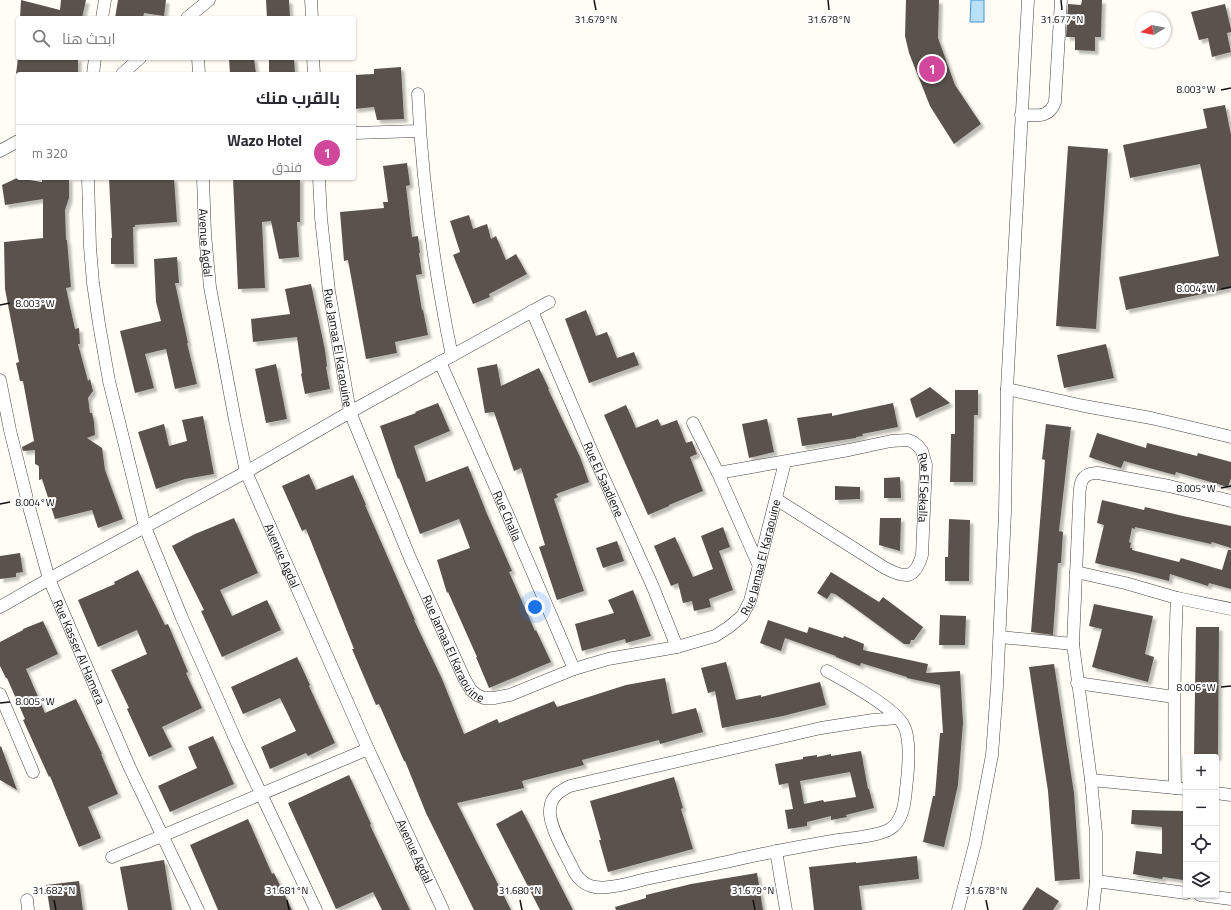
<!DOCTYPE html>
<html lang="ar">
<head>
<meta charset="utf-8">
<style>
  body { margin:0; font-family:Georgia,Cairo,serif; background:#f2f2f3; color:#2b2b33; direction:rtl }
  .controls { position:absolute; right:12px; bottom:12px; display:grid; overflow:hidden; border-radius:4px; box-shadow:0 1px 3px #0004 }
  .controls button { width:36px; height:36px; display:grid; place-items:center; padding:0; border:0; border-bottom:1px solid #e1e1e2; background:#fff; color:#2b2b33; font:20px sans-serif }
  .compass { position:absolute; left:1135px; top:12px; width:36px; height:36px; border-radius:50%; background:#fff; box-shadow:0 1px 3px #0004; rotate:260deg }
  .you { position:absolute; left:535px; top:607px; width:14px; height:14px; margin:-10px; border:3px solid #fff; border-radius:50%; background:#1a73e8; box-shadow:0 0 0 6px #1a73e833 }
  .badge { display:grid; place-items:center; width:26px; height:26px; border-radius:50%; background:#1a73e8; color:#fff; font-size:13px; font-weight:700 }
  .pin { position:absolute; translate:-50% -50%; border:2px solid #fff; box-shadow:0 1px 4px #0006 }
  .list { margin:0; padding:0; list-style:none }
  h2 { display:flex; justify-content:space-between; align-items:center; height:52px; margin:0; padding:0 16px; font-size:17px }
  h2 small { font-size:13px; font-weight:400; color:#7c7c81 }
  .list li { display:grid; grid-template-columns:26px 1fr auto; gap:12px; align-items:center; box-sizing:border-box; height:56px; padding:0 16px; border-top:1px solid #e1e1e2 }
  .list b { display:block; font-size:15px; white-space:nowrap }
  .list p { margin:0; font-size:13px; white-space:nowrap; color:#7c7c81 }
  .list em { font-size:13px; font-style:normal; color:#7c7c81 }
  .icon { flex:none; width:22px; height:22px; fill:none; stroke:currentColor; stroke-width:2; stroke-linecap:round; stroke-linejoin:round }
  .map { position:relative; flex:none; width:1231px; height:910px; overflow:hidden; direction:ltr }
  .search { position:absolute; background:#fff; box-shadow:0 1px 3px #0004; left:16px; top:16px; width:340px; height:44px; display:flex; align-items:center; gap:10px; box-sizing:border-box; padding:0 14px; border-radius:4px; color:#7c7c81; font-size:15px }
  .panel { position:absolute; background:#fff; box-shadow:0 1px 3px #0004; left:16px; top:72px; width:340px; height:108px; border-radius:4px; direction:rtl }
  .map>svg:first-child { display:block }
</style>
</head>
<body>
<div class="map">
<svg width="1231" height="910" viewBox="0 0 1231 910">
  <defs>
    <filter id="shadow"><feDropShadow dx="3.5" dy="3.5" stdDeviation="1" flood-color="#0004"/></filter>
  </defs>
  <rect width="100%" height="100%" fill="#fffdf5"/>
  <!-- water -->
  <path fill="#b9e0f7" stroke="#3f96cf" d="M971,0H984V22H970Z"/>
  <!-- building -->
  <path fill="#5a524d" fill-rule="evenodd" filter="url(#shadow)" d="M21,0L60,10L61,0H86L82,18H20Z
    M118,0H166L164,16L144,13L143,18H115Z
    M266,0H289L290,18H267Z
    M906,0H939L938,38L955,85L981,124L954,144L930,106L909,53L905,36Z
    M1082,0H1102L1101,37H1095V51L1075,50V37H1066L1068,4L1081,5Z
    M1225,4L1231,29V32L1227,33L1231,52L1212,57L1208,38L1199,40L1191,12Z
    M18,58H78V74H16Z
    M229,58H254L256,74H230Z
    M269,58H294L295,74H269Z
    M401,67L404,119L377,120L374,107L354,109V75L374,74V69Z
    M1225,105L1231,135V288L1126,310L1119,277L1219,256L1200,164L1130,178L1123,145L1207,128L1203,109Z
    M1068,146L1108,149L1096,329L1056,326Z
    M407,163L410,185L406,186L412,237L418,236L420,253H419L422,274L416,275L422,310H423L428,335L395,342L397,353L366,359L348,260L344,261L340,212L384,208L383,202H388L383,166Z
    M17,178L42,182V178H69V198L65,210L66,240H67L71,287L66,288L75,329L79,328L80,344H78L88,381L90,379L93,391L88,398L90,413H92L94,422L95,435L87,438L102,448L105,470L123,519L98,528L92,510L55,519L42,479L39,480V466L35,464V450L23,451L22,447L34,441L23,381H20L16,363L19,362L5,289L4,242L43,238V199L5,205L2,185Z
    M109,178H174L177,222L135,225V227H133L134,264H111V238H112Z
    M233,178H300V222H297L299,257L279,259L271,221L262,222L265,288L238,289Z
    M469,215L473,229L487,224L491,239L496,236L506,260L516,254L527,274L489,294L490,297L473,304L453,255L460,252L450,221Z
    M177,257L179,283H175L188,343H187L197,384L175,389L166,349L145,354L154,388L135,393L120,331L161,321L156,302L154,259Z
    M311,284L325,350L327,366L326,367L330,389L305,394L301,374L302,373L297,337L253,342L251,319L290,314L285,289Z
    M586,310L596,336L607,332L617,358L634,352L639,365L589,383L565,319Z
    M1106,344L1114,378L1064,388L1057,355Z
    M276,364L287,419L266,423L255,369Z
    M497,364L501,386L539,368L549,389H548L580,457L589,482L556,494L558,497L554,499L584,591L557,600L539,547L545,545L521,468L514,471L494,412L485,413L477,368Z
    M930,387L950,403L916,418L910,399Z
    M955,390H978V415H974L973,482H950L951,434H955Z
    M438,403L450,431L414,446L426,482L468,466L487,514L512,571L509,572L535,631L536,630L551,662L489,688L476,657H477L448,592L447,593L437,560L470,548L459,519L420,534L399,478L398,479L380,426L416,413L415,412Z
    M893,403L898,427L862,434L863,436L856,437V438L802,446L797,418L832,413V416Z
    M626,405L636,428L658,419L661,426L677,420L686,443L692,441L697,454L690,457L703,491L669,505V506L648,515L604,415Z
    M203,416L214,474L185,479L156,489L138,432L164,424L169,446L187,441L182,420Z
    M767,419L774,452L749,458L742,424Z
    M1046,424L1071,427L1059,531L1063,532L1061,563H1058L1053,635L1031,632L1045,460L1042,459Z
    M1097,433L1146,448L1147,443L1197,456L1198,453L1231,462V478L1228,487L1176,472L1175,475L1124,461L1121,468L1089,457Z
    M309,474L316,490L353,475L366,505H365L392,567L415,620H414L442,679L464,734L497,719L499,723L554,701L557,707L626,685L665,678L672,714L696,708L703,732L660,744L659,740L582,760L584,765L522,781L524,788L457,803L511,910H474L426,813L405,761H404L379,704L376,705L352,649H354L306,529L302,531L282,486Z
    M900,477L901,498H884V478Z
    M835,486L860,487V499L835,500Z
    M1102,500L1144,510L1145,507L1183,516L1231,526V548L1212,542L1211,544L1135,527V529L1132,528L1129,542L1131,543L1130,548H1132V550L1179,562L1181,558L1222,570L1228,550H1231V589L1209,583L1208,586L1170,574L1169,581L1134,572L1095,563L1104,525L1097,523Z
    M234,518L258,573L220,590L232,616L267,600L281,630L222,657L201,611L204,610L172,546L195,534Z
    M880,518H901L900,551L879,545Z
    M949,519L970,520L969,581H945V557H948Z
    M723,527L730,547L719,551L733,590L709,599L711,607L694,611L692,601L683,603L678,583L671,586L654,546L675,537L693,577L713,569L701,536Z
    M617,541L624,561L603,568L596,548Z
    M20,553L23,572L16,573V577L0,579V556Z
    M138,570L165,625L168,624L188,672L186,673L202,708L162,727L172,747L149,757L127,709L129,708L111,670L147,654L137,630L98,647L78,600L115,584L114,582Z
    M831,572L879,602L883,597L923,627L914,640H911L910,644H904L852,606L835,594L831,593L827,599L817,593Z
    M633,590L651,636L626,643L625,639L582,651L575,624L614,613L608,600Z
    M1094,604L1153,616L1145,654L1154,657L1148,682L1092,667L1102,629L1089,626Z
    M940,615L966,616L965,645H939Z
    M768,620L807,633L809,627L843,638L844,636L864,644L863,650L928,664L926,673L960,671L963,723L958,785L944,847L923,842L933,796H935L940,733H943L940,685L907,678V677L861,663L860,666L836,657V656L785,638L781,651L760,643Z
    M43,621L58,654L26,669L45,713L76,699L102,754H101L118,794L88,807L101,838L79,847L50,776L49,777L23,720L25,719L7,678H6L0,666V642L23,630V629Z
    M1196,627H1219L1218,757H1194Z
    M297,657L310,685L309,686L335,743L308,756L306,753L270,769L261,747L296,731L280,698L243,714L231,687Z
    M726,662L736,700L761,695V697L820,682L826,705L783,716L722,728L715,691L708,693L701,668Z
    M1054,664L1074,793L1080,879L1055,881L1048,791L1029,667Z
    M213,736L234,784L170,812L158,786L197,768L188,747Z
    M1,746L17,790L0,780V747Z
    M861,751L868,789H869L874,808L846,815L847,817L831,820V816L807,822V826L788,829L785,810L793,809L788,783L779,785L775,764L803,759V757L817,755V757L831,754V756ZM850,772L856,797L824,802L823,800L804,804L800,781Z
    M349,775L371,824L370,825L410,910H382L373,892L336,909L288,803Z
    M674,777L683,808L681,809L693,849L608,872L599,840H601L590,801Z
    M522,810L573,910H540L496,824Z
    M1132,810L1186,811V874H1183V880L1163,877L1162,879L1133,874L1136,851L1162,854V827L1131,824Z
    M248,819L272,874L274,873L292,910H218L190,845Z
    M917,856L919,879L859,886L862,910H814L809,867L856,862V863Z
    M164,860L172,910H128L120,867Z
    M757,873L763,910H616L615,907L646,898V895L691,884Z
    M79,881L83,910H50L46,885Z
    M1037,887L1059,901L1053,910H1022Z"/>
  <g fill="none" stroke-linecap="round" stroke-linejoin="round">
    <defs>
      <g id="street">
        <path d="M311,0L312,18"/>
        <path d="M102,18L105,0"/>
        <path d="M187,18L209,0"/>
        <path d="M198,58L199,74"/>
        <path d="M313,58L314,74"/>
        <path d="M93,74L95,58"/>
        <path d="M122,74L140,58"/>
        <path d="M418,94C422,182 434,269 452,356"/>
        <path d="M1021,115C1036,115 1049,119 1055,102L1061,0"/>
        <path d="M354,133L419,131"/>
        <path d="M0,151L18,141"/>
        <path d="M88,178L90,247L93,283L99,324L109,381L145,527L182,618L237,743L316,910"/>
        <path id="s1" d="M203,178L205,234L210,287L235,420L246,472L368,749L443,910"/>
        <path id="s2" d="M319,178L321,218L329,291L350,412L410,558L464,678L471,690L477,695L484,698H494L510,695L574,669L608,659L677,647L715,636L729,627L742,616L750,601L785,462"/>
        <path id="s3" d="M532,311L592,452L653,587L677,647"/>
        <path id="s4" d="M440,362L507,513L574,669"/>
        <path id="s5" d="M0,380L10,430L29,507L49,579L129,766L198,910"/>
        <path d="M1007,389L1084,406L1151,418L1231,437"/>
        <path d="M693,423L718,473L759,566"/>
        <path id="s6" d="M718,473L849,450L891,441L908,440L913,442L918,446L922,451L926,465L922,555C915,579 906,579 885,568L776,499"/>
        <path d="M1076,572L1125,583L1177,598L1231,609"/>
        <path d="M0,607L49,579L246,472L350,412L549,302"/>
        <path d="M1000,637L1073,644"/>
        <path d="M827,671C847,682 894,707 904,726C911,740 908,773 906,789C905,802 903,821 890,829C879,836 852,838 838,840C803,846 769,852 735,860C704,867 673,873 642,880C631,883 606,889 595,887C589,886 583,883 579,878C575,875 573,869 571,865C564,851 548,824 550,809C551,796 560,791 570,786L821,728L873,720L898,718"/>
        <path d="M1077,683L1174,697"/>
        <path d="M0,694L33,772"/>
        <path d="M1091,780L1186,789"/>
        <path d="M1175,788C1174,725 1174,661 1177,598"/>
        <path d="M1216,793L1231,795"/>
        <path d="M776,851L786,910"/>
        <path d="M112,857L368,749"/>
        <path d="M1096,881L1186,893"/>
        <path d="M1200,895L1231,899"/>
        <path d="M27,900L28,910"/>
        <path d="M958,910L975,844L992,755L997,687L1005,512L1007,389L1028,0"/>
        <path d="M1093,910L1096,881V833L1091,780L1073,644L1079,505C1080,490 1077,472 1098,473L1169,486L1231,501"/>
      </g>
    </defs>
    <!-- street casing -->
    <use href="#street" stroke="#444" stroke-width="13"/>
    <!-- street -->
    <use href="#street" stroke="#fff" stroke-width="12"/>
  </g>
  <!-- ticks -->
  <path fill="none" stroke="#111" stroke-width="1.5" d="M594,0L596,10M828,0L829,10M1061,0L1062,10M1221,90L1231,88M1221,289L1231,287M0,305L10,303M1221,488L1231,486M0,504L10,502M1221,687L1231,686M0,703L10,702M54,900L56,910M287,900L289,910M520,900L522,910M753,900L755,910M986,900L988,910"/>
  <g text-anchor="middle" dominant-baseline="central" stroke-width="4" stroke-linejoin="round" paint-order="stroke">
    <!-- street labels -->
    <g font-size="12" fill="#111" stroke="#fff">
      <text stroke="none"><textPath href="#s1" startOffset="65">Avenue Agdal</textPath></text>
      <text stroke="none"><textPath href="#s2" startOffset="171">Rue Jamaa El Karaouine</textPath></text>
      <text stroke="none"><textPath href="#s3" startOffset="183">Rue El Saadiene</textPath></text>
      <text stroke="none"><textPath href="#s6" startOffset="248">Rue El Sekalla</textPath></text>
      <text stroke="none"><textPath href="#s4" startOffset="168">Rue Challa</textPath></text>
      <text stroke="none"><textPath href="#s1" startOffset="389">Avenue Agdal</textPath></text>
      <text stroke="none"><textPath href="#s2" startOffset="891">Rue Jamaa El Karaouine</textPath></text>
      <text stroke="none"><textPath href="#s2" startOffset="495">Rue Jamaa El Karaouine</textPath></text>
      <text stroke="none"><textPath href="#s5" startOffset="284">Rue Kasser Al Hamera</textPath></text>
      <text stroke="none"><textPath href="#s1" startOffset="713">Avenue Agdal</textPath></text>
    </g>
  </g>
  <g font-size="10" text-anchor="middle" fill="#111" stroke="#fff" stroke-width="4" stroke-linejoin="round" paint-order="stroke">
    <text x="596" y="23">31.679°N</text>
    <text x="829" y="23">31.678°N</text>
    <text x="1062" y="23">31.677°N</text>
    <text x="1196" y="93">8.003°W</text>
    <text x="1196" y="292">8.004°W</text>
    <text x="35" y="307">8.003°W</text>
    <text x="1196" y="492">8.005°W</text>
    <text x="35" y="506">8.004°W</text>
    <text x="1196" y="691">8.006°W</text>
    <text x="35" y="705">8.005°W</text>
    <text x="54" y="894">31.682°N</text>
    <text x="287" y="894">31.681°N</text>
    <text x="520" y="894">31.680°N</text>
    <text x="753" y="894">31.679°N</text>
    <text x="986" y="894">31.678°N</text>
  </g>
</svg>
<div class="controls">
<button>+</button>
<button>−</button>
<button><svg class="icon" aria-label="locate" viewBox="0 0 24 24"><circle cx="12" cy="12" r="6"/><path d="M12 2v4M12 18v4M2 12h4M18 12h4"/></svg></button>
<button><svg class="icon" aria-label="layers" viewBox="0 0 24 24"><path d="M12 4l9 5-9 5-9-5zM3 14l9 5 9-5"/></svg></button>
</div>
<svg class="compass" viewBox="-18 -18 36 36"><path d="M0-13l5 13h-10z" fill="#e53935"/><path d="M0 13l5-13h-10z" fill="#7c7c81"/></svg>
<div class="you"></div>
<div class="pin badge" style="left:932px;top:69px;background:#d1479c">1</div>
<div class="search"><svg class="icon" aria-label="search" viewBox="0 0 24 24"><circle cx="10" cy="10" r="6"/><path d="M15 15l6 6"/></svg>ابحث هنا</div>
<section class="panel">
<h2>بالقرب منك<small></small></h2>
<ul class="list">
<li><span class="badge" style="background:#d1479c">1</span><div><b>Wazo Hotel</b><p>فندق</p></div><em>320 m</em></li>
</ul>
</section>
</div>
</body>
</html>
